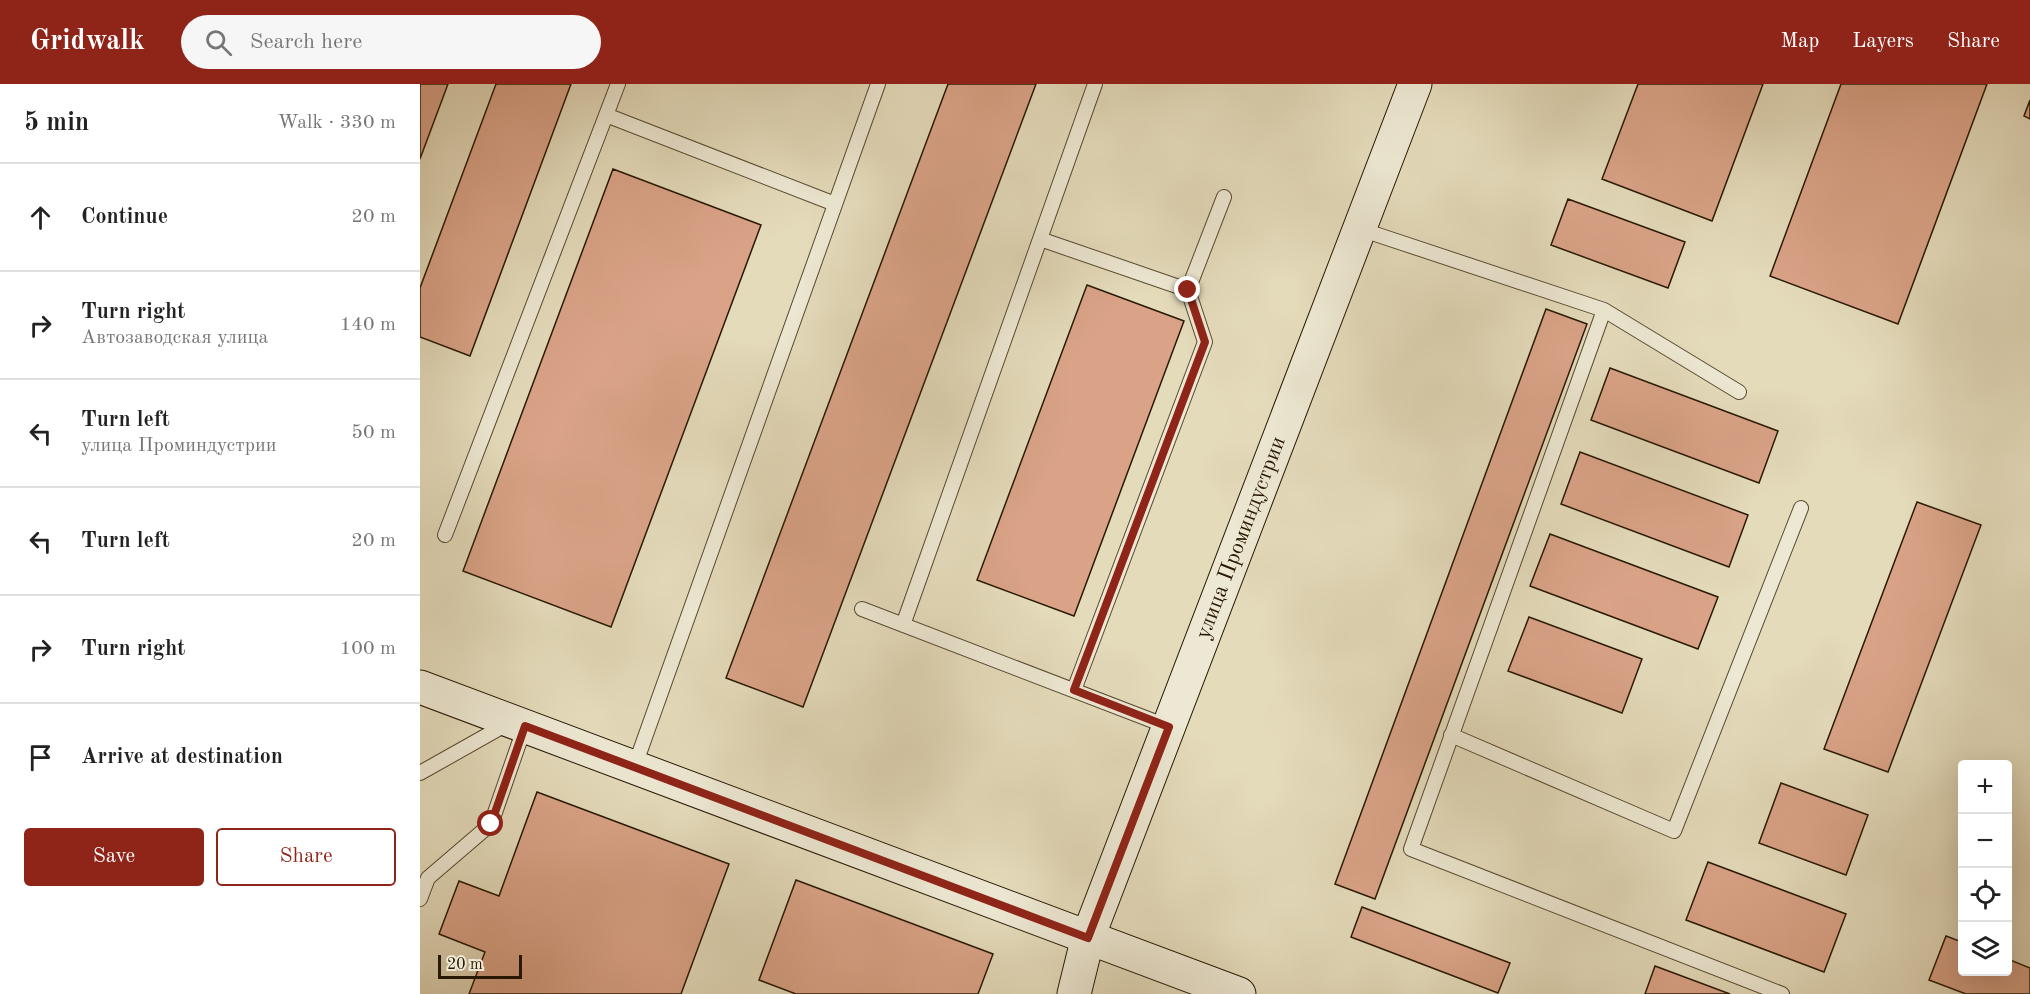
<!DOCTYPE html>
<html lang="en">
<head>
<meta charset="utf-8">
<style>
  body { margin:0; font-family:"Old Standard TT",serif; background:#f6f6f6; color:#222 }
  .controls { position:absolute; right:18px; bottom:18px; display:grid; overflow:hidden; border-radius:6px; box-shadow:0 6px 24px #0002 }
  .controls button { width:54px; height:54px; display:grid; place-items:center; padding:0; border:0; border-bottom:2px solid #e0e0e0; background:#fff; color:#222; font:30px sans-serif }
  .scale { position:absolute; left:18px; bottom:15px; width:84px; box-sizing:border-box; padding-left:6px; border:3px solid #291902; border-top:0; font-size:16px; line-height:21px; white-space:nowrap; color:#291902; -webkit-text-stroke:4px #ede8d3; paint-order:stroke }
  .stop { position:absolute; width:18px; height:18px; margin:-14px; border:4px solid #8f2418; border-radius:50%; background:#fff }
  .stop.end { background:#8f2418; border-color:#fff; box-shadow:0 2px 6px #0008 }
  .list { margin:0; padding:0; list-style:none }
  h2 { display:flex; justify-content:space-between; align-items:center; height:78px; margin:0; padding:0 24px; font-size:26px }
  h2 small { font-size:20px; font-weight:400; color:#767676 }
  .list li { display:grid; grid-template-columns:39px 1fr auto; gap:18px; align-items:center; box-sizing:border-box; height:108px; padding:0 24px; border-top:2px solid #e0e0e0 }
  .list b { display:block; font-size:22px; white-space:nowrap }
  .list p { margin:0; font-size:20px; white-space:nowrap; color:#767676 }
  .list em { font-size:20px; font-style:normal; color:#767676 }
  .actions { display:flex; gap:12px; padding:18px 24px }
  .actions a { flex:1; padding:14px 0; border:2px solid #8f2418; border-radius:6px; text-align:center; font-size:21px; color:#8f2418 }
  .actions .main { background:#8f2418; color:#fff }
  .icon { flex:none; width:33px; height:33px; fill:none; stroke:currentColor; stroke-width:2; stroke-linecap:round; stroke-linejoin:round }
  .map { position:relative; flex:none; width:1610px; height:910px; overflow:hidden }
  header { display:flex; align-items:center; gap:36px; box-sizing:border-box; height:84px; padding:0 30px; background:#8f2418; color:#fff }
  header strong { font-size:28px }
  nav { display:flex; gap:33px; margin-inline-start:auto; font-size:21px }
  .search { width:420px; height:54px; background:#f6f6f6; display:flex; align-items:center; gap:15px; box-sizing:border-box; padding:0 21px; border-radius:33px; color:#767676; font-size:22px }
  main { display:flex }
  aside { flex:1; background:#fff }
  .map>svg:first-child { display:block }
</style>
</head>
<body>
<header>
<strong>Gridwalk</strong>
<div class="search"><svg class="icon" aria-label="search" viewBox="0 0 24 24"><circle cx="10" cy="10" r="6"/><path d="M15 15l6 6"/></svg>Search here</div>
<nav><a>Map</a><a>Layers</a><a>Share</a></nav>
</header>
<main>
<aside>
<h2>5 min<small>Walk · 330 m</small></h2>
<ul class="list">
<li><svg class="icon" aria-label="ahead" viewBox="0 0 24 24"><path d="M12 20V5M6 11l6-6 6 6"/></svg><div><b>Continue</b></div><em>20 m</em></li>
<li><svg class="icon" aria-label="right" viewBox="0 0 24 24"><path d="M7 20v-9h11M14 6l5 5-5 5"/></svg><div><b>Turn right</b><p>Автозаводская улица</p></div><em>140 m</em></li>
<li><svg class="icon" aria-label="left" viewBox="0 0 24 24"><path d="M17 20v-9H6M10 6l-5 5 5 5"/></svg><div><b>Turn left</b><p>улица Проминдустрии</p></div><em>50 m</em></li>
<li><svg class="icon" aria-label="left" viewBox="0 0 24 24"><path d="M17 20v-9H6M10 6l-5 5 5 5"/></svg><div><b>Turn left</b></div><em>20 m</em></li>
<li><svg class="icon" aria-label="right" viewBox="0 0 24 24"><path d="M7 20v-9h11M14 6l5 5-5 5"/></svg><div><b>Turn right</b></div><em>100 m</em></li>
<li><svg class="icon" aria-label="arrive" viewBox="0 0 24 24"><path d="M6 21V4h12l-3 4 3 4H6"/></svg><div><b>Arrive at destination</b></div></li>
</ul>
<div class="actions"><a class="main">Save</a><a>Share</a></div>
</aside>
<div class="map">
<svg width="1610" height="910" viewBox="0 0 1610 910">
  <rect width="100%" height="100%" fill="#e4dbbb"/>
  <filter id="stains"><feTurbulence type="fractalNoise" baseFrequency=".00333" numOctaves="4"/><feColorMatrix values="0 0 0 0 .2 0 0 0 0 .09 0 0 0 0 .02 0 0 0 .5 -.17"/></filter>
  <radialGradient id="worn" r=".72"><stop offset=".6" stop-color="#630" stop-opacity="0"/><stop offset="1" stop-color="#630" stop-opacity=".3"/></radialGradient>
  <!-- building -->
  <path fill="#daa388" stroke="#291902" stroke-width="1.5" d="M0,0H28L0,75Z
    M76,0H151L50,272L0,253V204Z
    M528,0H616L383,623L306,594Z
    M1218,0H1343L1292,137L1182,95Z
    M1421,0H1567L1478,240L1350,192Z
    M1610,16V35L1604,32Z
    M193,85L341,141L191,543L43,487Z
    M1148,115L1265,158L1248,204L1131,161Z
    M667,201L764,237L654,532L557,496Z
    M1126,225L1167,240L955,815L915,800Z
    M1190,284L1358,347L1339,399L1171,336Z
    M1160,368L1328,431L1309,483L1141,420Z
    M1497,418L1561,441L1468,688L1404,665Z
    M1130,450L1298,513L1278,565L1110,502Z
    M1109,533L1222,575L1202,629L1088,587Z
    M1361,699L1448,731L1426,791L1339,759Z
    M117,708L309,780L261,910H49L65,868L19,850L39,797L79,812Z
    M1288,778L1426,830L1404,888L1266,836Z
    M376,796L573,870L558,910H376L339,896Z
    M942,823L1090,879L1078,909L931,853Z
    M1526,852L1542,858V888H1588V875L1610,884V910H1546L1509,896Z
    M1235,882L1310,910H1225Z"/>
  <g fill="none" stroke-linecap="round" stroke-linejoin="round">
    <defs>
      <path id="service" d="M186,31L415,120
        M940,145L1184,226L991,765L1362,910
        M620,155L768,206L804,113
        M1184,226L1319,308
        M25,451L198,0
        M442,525L749,643
        M483,541L675,0
        M654,606L785,258L768,206
        M1031,651L1254,747L1381,424
        M214,684L458,0
        M0,689L87,640
        M0,815L8,794L71,740L105,642"/>
      <path id="secondary" d="M0,603L819,910
        M654,910L668,853L995,0"/>
    </defs>
    <!-- service casing -->
    <use href="#service" stroke="#584a30" stroke-width="16"/>
    <!-- secondary casing -->
    <use href="#secondary" stroke="#291902" stroke-width="35"/>
    <!-- service -->
    <use href="#service" stroke="#ede8d3" stroke-width="14"/>
    <!-- secondary -->
    <use href="#secondary" stroke="#ede8d3" stroke-width="33"/>
  </g>
  <g fill="none" stroke-linecap="round" stroke-linejoin="round">
    <!-- route -->
    <path stroke="#8f2418" stroke-width="8" d="M71,740L105,642L668,854L749,643L654,606L785,258L768,206"/>
  </g>
  <g text-anchor="middle" dominant-baseline="central" stroke-width="6" stroke-linejoin="round" paint-order="stroke">
    <!-- street labels -->
    <g font-size="22" fill="#291902" stroke="#ede8d3">
      <text transform="translate(821 454) rotate(-69)">улица Проминдустрии</text>
    </g>
  </g>
  <rect width="100%" height="100%" filter="url(#stains)"/>
  <rect width="100%" height="100%" fill="url(#worn)"/>
</svg>
<div class="controls">
<button>+</button>
<button>−</button>
<button><svg class="icon" aria-label="locate" viewBox="0 0 24 24"><circle cx="12" cy="12" r="6"/><path d="M12 2v4M12 18v4M2 12h4M18 12h4"/></svg></button>
<button><svg class="icon" aria-label="layers" viewBox="0 0 24 24"><path d="M12 4l9 5-9 5-9-5zM3 14l9 5 9-5"/></svg></button>
</div>
<div class="scale">20 m</div>
<div class="stop" style="left:71px;top:740px"></div>
<div class="stop end" style="left:768px;top:206px"></div>
</div>
</main>
</body>
</html>
